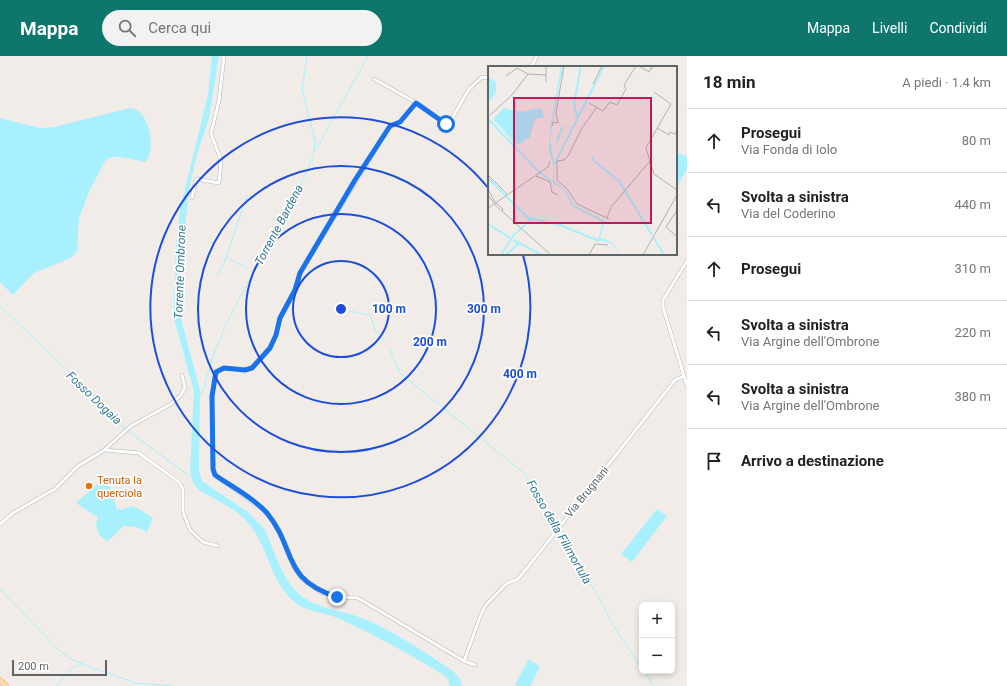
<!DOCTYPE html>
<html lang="it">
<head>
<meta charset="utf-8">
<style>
  body { margin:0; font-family:Roboto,sans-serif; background:#f2f2f2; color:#222 }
  .controls { position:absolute; right:12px; bottom:12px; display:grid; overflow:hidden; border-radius:6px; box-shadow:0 2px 6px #0003 }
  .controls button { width:36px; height:36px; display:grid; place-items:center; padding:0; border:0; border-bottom:1px solid #e0e0e0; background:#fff; color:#222; font:20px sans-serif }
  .scale { position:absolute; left:12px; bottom:10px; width:95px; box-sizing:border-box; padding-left:4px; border:2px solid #5e6568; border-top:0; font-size:11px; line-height:14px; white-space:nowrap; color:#5e6568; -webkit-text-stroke:3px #fff; paint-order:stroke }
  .stop { position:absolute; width:12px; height:12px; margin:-9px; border:3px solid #1a73e8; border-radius:50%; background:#fff }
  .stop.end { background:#1a73e8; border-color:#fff; box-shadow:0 1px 4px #0008 }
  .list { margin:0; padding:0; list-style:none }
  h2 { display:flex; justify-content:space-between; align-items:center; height:52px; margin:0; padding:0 16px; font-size:17px }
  h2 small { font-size:13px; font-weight:400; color:#767676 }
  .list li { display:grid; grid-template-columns:26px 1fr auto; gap:12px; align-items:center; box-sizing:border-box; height:64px; padding:0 16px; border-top:1px solid #e0e0e0 }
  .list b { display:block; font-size:15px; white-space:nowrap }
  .list p { margin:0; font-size:13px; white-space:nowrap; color:#767676 }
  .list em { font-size:13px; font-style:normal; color:#767676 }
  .icon { flex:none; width:22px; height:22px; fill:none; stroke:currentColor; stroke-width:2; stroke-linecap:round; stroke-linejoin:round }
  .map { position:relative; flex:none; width:687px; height:630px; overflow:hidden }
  header { display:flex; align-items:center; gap:24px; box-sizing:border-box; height:56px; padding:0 20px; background:#0f766e; color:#fff }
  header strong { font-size:19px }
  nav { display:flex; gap:22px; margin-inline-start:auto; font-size:14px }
  .search { width:280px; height:36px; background:#f2f2f2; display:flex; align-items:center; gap:10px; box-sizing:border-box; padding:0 14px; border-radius:22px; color:#767676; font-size:15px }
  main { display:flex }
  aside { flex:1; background:#fff }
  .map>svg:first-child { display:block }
</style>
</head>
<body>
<header>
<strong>Mappa</strong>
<div class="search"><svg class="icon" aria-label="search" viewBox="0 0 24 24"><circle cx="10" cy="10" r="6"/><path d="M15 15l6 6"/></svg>Cerca qui</div>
<nav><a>Mappa</a><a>Livelli</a><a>Condividi</a></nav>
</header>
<main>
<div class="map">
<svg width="687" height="630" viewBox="0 0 687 630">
  <rect width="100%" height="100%" fill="#f1ece7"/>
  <!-- water -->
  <path fill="#a9f0ff" d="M212,0H219L209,62L196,102L189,133L182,197V267L200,334L199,413L202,425L249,457L265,474C275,496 281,521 299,538C315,553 347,555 367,564C397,577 426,597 453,615L460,623L462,630H450L448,623L444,619C410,599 376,579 340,563C327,557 309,556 297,548C271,529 269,492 249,468C238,453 215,444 199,434L193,427L190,414L194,335L175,267L174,252L176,189L181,149L208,39Z
    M130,52C150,53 157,95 145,106L121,101H112L105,105L89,136L79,162L77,195L71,202L34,217L13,239L0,226V62L40,72L54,71Z
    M678,97L687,101V113L676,132V99Z
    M101,425L106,426L110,431L117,453L121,454L131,450L139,453L153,462L147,476L136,471L123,470L114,480L107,485L99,479L96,468L98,460L94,459L76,447Z
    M657,453L667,460L632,506L621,498Z
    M529,603L540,611L530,630H518L515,628Z"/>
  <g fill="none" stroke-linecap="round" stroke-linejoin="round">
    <!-- stream -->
    <path stroke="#a9f0ff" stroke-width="1" d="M307,0L302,34L315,84L314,95
      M226,201L247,212
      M217,220L224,207L247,140
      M0,250L105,350L125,373
      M344,254L370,259L375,274L384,286
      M389,291L400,317L525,418L557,472
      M200,339L204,331L213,300L227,266L306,118L314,97L368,0
      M128,375L191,421
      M558,475L598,540L613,569L642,612
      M0,533L58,593L69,602L85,609L136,627L173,630
      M644,615L654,630
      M56,630L72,612L82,608"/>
    <defs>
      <path id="minor" d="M531,11L537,0
        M374,23L422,50L446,68L450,66L469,33L482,21L489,22
        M416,47L400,66L390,70L300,217L295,234L280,262L276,279L270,292L252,312L245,314L224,312L216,316L212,340L213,413L215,419L266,456L279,474L293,510L302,523L321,536L337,541L358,542L464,605L475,609
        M192,142L196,123L219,127L221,104L211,78L219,44L224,0
        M687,205L663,244V251L687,330
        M105,394L139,397L179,426L183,433V456L190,474L203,486L218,490
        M0,468L13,457L55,433L78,410L103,395L131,370L171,348L181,339L185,331L182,319
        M464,605L480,561L485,550L506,528L518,523L535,502L675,324L684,320"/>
      <path id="primary" d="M0,624L6,630"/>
    </defs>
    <!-- minor casing -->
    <use href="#minor" stroke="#b2b7ba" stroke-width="4"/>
    <!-- primary casing -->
    <use href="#primary" stroke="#f9a258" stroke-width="5.5"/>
    <!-- minor -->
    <use href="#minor" stroke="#fff" stroke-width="3"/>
    <!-- primary -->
    <use href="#primary" stroke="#ffddae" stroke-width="4.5"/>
  </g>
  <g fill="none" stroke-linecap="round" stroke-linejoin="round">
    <!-- route -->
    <path stroke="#1a73e8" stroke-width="5" d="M337,541C281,523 297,494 267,457C254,442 232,431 215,419L213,413L212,340L216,316L224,312L245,314L252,312L270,292L276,279L280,262L295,234L300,217L355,124L390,70L400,66L416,47L446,68"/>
  </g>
  <!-- distance rings -->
  <g fill="none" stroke="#1d4ed8" stroke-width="2">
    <circle cx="341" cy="253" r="48"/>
    <circle cx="341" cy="253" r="95"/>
    <circle cx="341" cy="253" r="143"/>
    <path d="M523 199A190 190 0 1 1 489 133"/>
  </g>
  <!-- markers -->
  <circle fill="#e8710a" stroke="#fff" stroke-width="1.5" cx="89" cy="430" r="4"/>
  <g text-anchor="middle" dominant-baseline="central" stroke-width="3.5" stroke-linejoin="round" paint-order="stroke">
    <!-- food labels -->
    <g font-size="11" fill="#c56008" stroke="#fff" text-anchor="start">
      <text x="97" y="424">Tenuta la<tspan x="97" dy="13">querciola</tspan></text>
    </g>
    <!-- street labels -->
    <g font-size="11" fill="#5e6568" stroke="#fff">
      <text transform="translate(587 436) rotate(-51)">Via Brugnani</text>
    </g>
    <!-- water labels -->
    <g font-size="12" font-style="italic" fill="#357b93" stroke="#fff">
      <text transform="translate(279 169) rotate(-62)">Torrente Bardena</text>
      <text transform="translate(180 216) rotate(-88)">Torrente Ombrone</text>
      <text transform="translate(94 342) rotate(44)">Fosso Dogaia</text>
      <text transform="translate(559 476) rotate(60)">Fosso della Filimortula</text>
    </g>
  </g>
  <!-- overview -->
  <g transform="translate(488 10)">
    <rect width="189" height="189" fill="#f1ece7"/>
    <path d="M73,0H75L62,71L66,98V115L78,125L86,139L117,155L112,172L124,176L133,189L123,177L110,174L115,156L84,140L76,124L65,117V98L61,84L62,64ZM0,11L8,16V25H4L8,27L2,35ZM16,42L34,46L53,42L56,51L47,53L42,71L29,79L5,53Z" fill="#a9f0ff"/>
    <path fill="none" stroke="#a9f0ff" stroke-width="2" d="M89,51L86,37L93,0M0,53L52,107L65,116M69,76L75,60M104,90L106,95L131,115L164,169M66,99L116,0M0,112L40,152L72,159L111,175M0,158L22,172M166,172L176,189M25,174L54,189M13,189L25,170L43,153M18,189L31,177"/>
    <path fill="none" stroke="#b2b2b0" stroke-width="1" d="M151,0L161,6L163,2L165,3M18,10L29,2L40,8M58,16V0M105,18L114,0M166,26L183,38L158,82L166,108L189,124M101,37L115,45L122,36L129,39L138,23L136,19L148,0M109,41L94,62L80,90L76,94L69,95V114L79,123L89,138L121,153M2,49L24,29L40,8L58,9M64,60L65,56L70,57L68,47L76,0M169,62L181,69L182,66L187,68L189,64M0,109L20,129M48,110L62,116L64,126L70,129M0,123L7,136L15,143L14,145M0,129L8,140L63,189M0,142L60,101L62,95M189,144L178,161L189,171M119,152L123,141L162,95M101,189L107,178L120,179M155,189L189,129"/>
    <path fill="#c2185b" fill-opacity="0.15" stroke="#c2185b" stroke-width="2" d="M26,32H163V157H26Z"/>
    <rect width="189" height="189" fill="none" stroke="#5e6568" stroke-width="2"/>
  </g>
  <circle cx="341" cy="253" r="6" fill="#1d4ed8" stroke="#fff" stroke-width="2"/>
  <g font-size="12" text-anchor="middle" font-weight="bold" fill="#1d4ed8" stroke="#fff" stroke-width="3.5" stroke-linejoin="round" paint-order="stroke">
    <text x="389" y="257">100 m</text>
    <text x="484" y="257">300 m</text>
    <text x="430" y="290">200 m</text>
    <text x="520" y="322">400 m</text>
  </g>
</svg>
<div class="controls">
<button>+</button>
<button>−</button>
</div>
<div class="scale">200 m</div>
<div class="stop" style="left:446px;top:68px"></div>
<div class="stop end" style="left:337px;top:541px"></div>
</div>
<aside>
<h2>18 min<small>A piedi · 1.4 km</small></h2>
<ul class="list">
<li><svg class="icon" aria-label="ahead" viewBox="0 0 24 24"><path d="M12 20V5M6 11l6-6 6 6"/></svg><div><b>Prosegui</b><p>Via Fonda di Iolo</p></div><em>80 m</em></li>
<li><svg class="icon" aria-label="left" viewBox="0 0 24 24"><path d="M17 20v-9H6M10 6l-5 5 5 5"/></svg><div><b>Svolta a sinistra</b><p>Via del Coderino</p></div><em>440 m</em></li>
<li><svg class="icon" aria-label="ahead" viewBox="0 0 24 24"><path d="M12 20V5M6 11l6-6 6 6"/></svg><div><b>Prosegui</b></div><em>310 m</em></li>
<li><svg class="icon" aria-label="left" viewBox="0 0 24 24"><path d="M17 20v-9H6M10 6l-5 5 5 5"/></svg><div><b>Svolta a sinistra</b><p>Via Argine dell'Ombrone</p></div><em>220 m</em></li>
<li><svg class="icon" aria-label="left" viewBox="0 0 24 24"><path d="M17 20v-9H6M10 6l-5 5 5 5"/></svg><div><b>Svolta a sinistra</b><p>Via Argine dell'Ombrone</p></div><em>380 m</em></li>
<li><svg class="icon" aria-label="arrive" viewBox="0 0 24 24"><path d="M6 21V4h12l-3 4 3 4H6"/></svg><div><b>Arrivo a destinazione</b></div></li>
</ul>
</aside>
</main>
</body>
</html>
